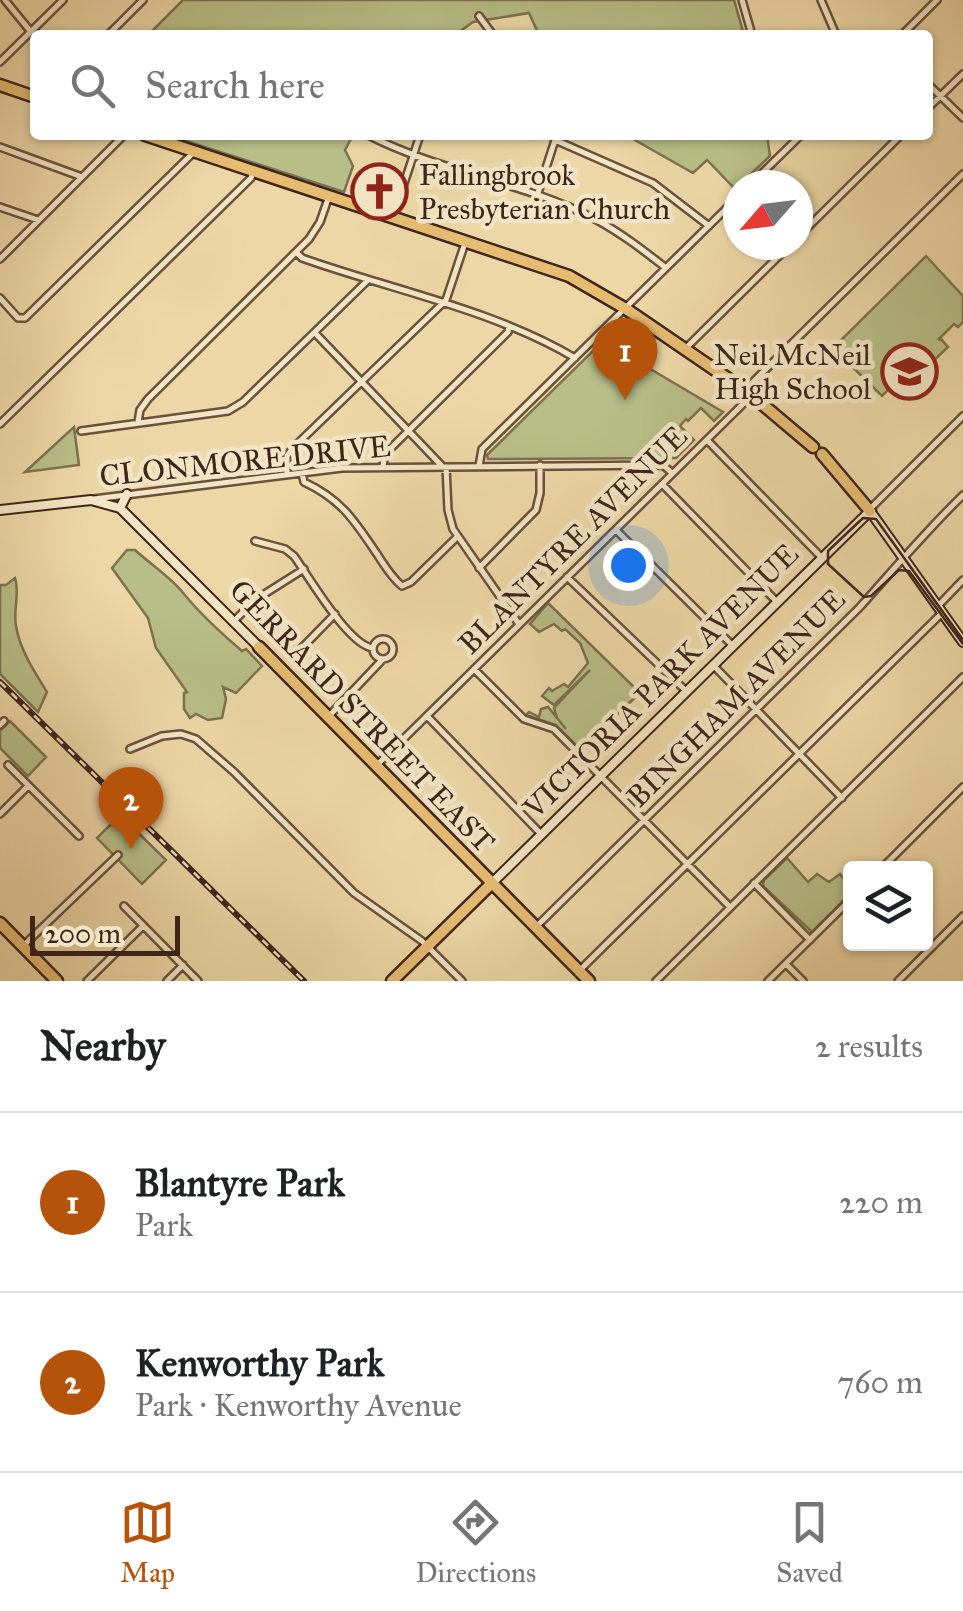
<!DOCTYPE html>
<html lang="en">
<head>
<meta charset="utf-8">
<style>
  body { margin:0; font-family:"IM FELL Great Primer",serif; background:#f2f2f2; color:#202124 }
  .controls { position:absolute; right:30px; bottom:30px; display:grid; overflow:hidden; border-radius:10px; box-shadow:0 2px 8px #0004 }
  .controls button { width:90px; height:90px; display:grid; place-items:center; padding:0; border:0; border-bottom:2px solid #e0e0e0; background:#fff; color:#202124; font:50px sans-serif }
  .compass { position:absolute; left:723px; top:170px; width:90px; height:90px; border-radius:50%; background:#fff; box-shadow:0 2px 8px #0004; rotate:242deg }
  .scale { position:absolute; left:30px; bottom:25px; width:150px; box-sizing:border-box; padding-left:10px; border:5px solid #3f2418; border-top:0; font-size:28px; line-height:35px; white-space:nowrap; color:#3f2418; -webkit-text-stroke:8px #f3e5c5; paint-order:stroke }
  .you { position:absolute; left:628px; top:565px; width:35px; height:35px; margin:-25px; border:8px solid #fff; border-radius:50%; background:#1a73e8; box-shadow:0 0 0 15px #1a73e833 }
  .badge { display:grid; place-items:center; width:65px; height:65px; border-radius:50%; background:#b45309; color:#fff; font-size:32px; font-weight:700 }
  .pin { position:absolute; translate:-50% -82px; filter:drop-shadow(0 2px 5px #0008) }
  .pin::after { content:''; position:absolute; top:52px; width:35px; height:30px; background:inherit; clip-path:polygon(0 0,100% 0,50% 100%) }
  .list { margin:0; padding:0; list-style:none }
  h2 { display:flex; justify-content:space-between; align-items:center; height:130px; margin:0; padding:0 40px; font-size:42px }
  h2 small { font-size:32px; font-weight:400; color:#757577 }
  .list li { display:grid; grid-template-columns:65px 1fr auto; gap:30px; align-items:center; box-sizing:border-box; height:180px; padding:0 40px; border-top:2px solid #e0e0e0 }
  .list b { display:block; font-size:38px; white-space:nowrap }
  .list p { margin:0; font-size:32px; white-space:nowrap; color:#757577 }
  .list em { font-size:32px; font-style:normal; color:#757577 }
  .icon { flex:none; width:55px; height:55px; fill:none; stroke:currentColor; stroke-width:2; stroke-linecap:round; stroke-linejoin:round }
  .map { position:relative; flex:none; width:963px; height:981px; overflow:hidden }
  .search { position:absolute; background:#fff; box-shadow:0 2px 8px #0004; left:30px; right:30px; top:30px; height:110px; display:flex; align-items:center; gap:25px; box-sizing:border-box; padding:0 35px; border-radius:10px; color:#757577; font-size:38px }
  .sheet { height:490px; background:#fff }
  nav { display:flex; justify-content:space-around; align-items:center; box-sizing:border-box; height:140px; border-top:2px solid #e0e0e0; background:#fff; font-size:28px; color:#757577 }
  nav a { display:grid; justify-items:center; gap:5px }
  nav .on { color:#b45309 }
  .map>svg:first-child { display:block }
</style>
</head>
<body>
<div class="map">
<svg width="963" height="981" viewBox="0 0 963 981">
  <rect width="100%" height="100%" fill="#edd7a6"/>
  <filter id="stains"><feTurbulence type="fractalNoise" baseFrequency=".002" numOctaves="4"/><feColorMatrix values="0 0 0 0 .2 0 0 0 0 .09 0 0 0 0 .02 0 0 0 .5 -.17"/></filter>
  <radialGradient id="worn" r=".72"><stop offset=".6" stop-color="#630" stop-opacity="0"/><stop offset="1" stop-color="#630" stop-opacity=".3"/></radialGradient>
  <!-- green -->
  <path fill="#b8be87" stroke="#7c7150" stroke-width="2.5" d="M183,0H734L744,35H539L529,13L473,22L455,35H148Z
    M168,135H353L345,150L353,166L344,192Z
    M626,135H767L770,156L735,189L707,160L693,173Z
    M926,256L963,296V322L958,327L954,324L938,340L941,339L948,347L926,368L918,360L882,396L833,348Z
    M603,341L723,412L714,421L701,408L688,421L686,419L680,426L694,440L676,458L488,459L487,455Z
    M74,427L79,465L25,472Z
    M127,550H135C149,563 173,579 184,594C201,615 221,633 242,651L246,649L262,666L236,693L223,687L226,699L222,718L208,720L196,714L190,718L184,709V693L187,692L156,648L148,618L112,568Z
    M15,578C20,594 13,609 16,626C20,650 34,671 47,692L38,712L0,674V585H6Z
    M548,603L640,693L580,749L556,725L526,715L529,712L539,717L541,709L548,707L566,729L557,718L554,708L590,670L554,705L542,696L549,688L552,691L564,684L568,687L588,663L580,643L565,629L562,631L554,624L539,632L530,624Z
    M10,721L46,757L28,776L0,748V731Z
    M120,815L166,860L142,884L97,838Z
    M787,858L808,882L817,874L829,882L840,874L850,887V894L812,932L763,886L764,880Z"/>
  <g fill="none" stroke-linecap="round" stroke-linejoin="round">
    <defs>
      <path id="street" d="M5,0L31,32
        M742,0L752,35
        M821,0L836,35
        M479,16L493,35
        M108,35L143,0
        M902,35L937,0
        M0,62L63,0
        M928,84L963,118
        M928,108L963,74
        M368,135C440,172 523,182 595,219C621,233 643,250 666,268
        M552,135L555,140L653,183L709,226
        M0,147L82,177
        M750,185L801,135
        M537,196L555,140
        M0,207L38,220
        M393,217L420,135
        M798,237L901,135
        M296,252L302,258C392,290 492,309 575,358
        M0,259L124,135
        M0,298L18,318H25L194,152
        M315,333L441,465
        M685,349L790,245
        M138,422L140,410L148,399L309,239L320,222L329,196
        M0,424L251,178L253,172
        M81,431L228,411L243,402L367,281
        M707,440L822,558
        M383,466L385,454L508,332L509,326
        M479,466L482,449L738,197
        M446,467L448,510L453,529L519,624
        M302,473L304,482C342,500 354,520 377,554C385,566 391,577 402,586L411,582L457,537
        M287,475V456L293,448L446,300L465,243
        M662,484L776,601
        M94,499L342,468L663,465L672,473
        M871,508L963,416
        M616,530L732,645
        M255,541L285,549L294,556C309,577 349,646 373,648
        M479,568L536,510L540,493V465
        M567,577L686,691
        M938,606L963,580
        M234,621L255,600L304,569
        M373 649a10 10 0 1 1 20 0a10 10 0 1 1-20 0Z
        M296,654L335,614
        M713,665L842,798
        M474,669L524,719L554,729L729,906
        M330,715L383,659
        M427,716L541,834
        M0,725L4,721
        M130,749L162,736L181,734L196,739L234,772L354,893L422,941L462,981
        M8,765L79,836
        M377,765L737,410L745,402L752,383L963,174
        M0,814L28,786
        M882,868L963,787
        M754,883L810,940
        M124,906L198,981
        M537,926L859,608C894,569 926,531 963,495
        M23,946L118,855
        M786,964L803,981
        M579,971L942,613
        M87,981L143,926
        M167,981L183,965
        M656,981L963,677
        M768,981L850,900
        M898,981L963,916"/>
      <path id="secondary" d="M120,508L127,494
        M0,510L91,500L120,508L259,647
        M491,884L870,511L963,642"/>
      <path id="primary" d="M0,85L35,97
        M145,135L569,276L626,309L749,393L813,447
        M822,454L870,511
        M259,647L589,981
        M0,923L57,981
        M392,981L491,884"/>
    </defs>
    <!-- street casing -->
    <use href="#street" stroke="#6a513c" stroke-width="10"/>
    <!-- secondary casing -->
    <use href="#secondary" stroke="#3f2418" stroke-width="12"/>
    <!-- primary casing -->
    <use href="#primary" stroke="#3f2418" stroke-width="15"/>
    <!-- street -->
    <use href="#street" stroke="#f3e5c5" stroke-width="5"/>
    <!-- secondary -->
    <use href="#secondary" stroke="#f3e5c5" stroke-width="8"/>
    <!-- primary -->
    <use href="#primary" stroke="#e6bc73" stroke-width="10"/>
    <!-- tram -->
    <path stroke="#3f2418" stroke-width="2.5" d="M963,640L876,519L863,518L828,551V564L864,597L871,596L899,570L909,571L963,644"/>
    <defs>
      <path id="rail" d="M0,682L304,981"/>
    </defs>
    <!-- rail casing -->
    <use href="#rail" stroke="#3f2418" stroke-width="6"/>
    <!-- rail -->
    <use href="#rail" stroke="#f3e5c5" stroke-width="2.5" stroke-dasharray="8" stroke-linecap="butt"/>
  </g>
  <!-- icons -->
  <defs>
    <symbol id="church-ring" viewBox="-11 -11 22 22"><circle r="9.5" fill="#f3e5c5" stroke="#8f2418" stroke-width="1.5"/><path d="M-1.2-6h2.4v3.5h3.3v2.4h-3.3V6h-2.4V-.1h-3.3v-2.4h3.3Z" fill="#8f2418"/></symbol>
    <symbol id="school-ring" viewBox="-11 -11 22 22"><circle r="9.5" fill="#f3e5c5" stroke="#8f2418" stroke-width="1.5"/><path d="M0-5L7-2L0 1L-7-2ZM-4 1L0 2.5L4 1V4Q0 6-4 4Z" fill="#8f2418"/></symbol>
  </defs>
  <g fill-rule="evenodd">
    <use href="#church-ring" x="348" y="160" width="63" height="63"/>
    <use href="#school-ring" x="878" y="340" width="63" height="63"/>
  </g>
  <g text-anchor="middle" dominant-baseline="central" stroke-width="9" stroke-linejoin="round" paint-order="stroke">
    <!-- poi labels -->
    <g font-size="30" fill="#3f2418" stroke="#f3e5c5" text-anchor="start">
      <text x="419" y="175">Fallingbrook<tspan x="419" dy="34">Presbyterian Church</tspan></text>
      <text x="871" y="355" text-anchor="end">Neil McNeil<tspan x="871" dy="34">High School</tspan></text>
    </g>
    <!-- street labels -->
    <g font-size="30" fill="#3f2418" stroke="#f3e5c5">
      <text transform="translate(245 461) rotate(-6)">CLONMORE DRIVE</text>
      <text transform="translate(573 540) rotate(-45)">BLANTYRE AVENUE</text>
      <text transform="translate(661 681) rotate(-45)">VICTORIA PARK AVENUE</text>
      <text transform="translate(736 698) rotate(-45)">BINGHAM AVENUE</text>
      <text transform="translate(362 716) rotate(46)">GERRARD STREET EAST</text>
    </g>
  </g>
  <rect width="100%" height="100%" filter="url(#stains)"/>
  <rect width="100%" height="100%" fill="url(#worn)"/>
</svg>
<div class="controls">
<button><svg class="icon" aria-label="layers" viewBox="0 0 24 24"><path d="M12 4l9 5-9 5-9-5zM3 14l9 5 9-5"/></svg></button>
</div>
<svg class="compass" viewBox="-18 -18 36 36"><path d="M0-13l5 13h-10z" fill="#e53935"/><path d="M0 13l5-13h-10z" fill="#757577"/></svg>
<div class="scale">200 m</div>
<div class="you"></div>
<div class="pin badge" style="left:625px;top:400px">1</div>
<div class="pin badge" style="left:131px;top:849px">2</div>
<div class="search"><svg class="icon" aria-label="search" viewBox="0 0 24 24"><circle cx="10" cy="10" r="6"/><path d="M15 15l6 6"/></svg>Search here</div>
</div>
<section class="sheet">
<h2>Nearby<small>2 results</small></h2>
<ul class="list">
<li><span class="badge">1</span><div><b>Blantyre Park</b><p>Park</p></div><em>220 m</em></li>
<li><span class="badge">2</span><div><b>Kenworthy Park</b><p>Park · Kenworthy Avenue</p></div><em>760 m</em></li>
</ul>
</section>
<nav>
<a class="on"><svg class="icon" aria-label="map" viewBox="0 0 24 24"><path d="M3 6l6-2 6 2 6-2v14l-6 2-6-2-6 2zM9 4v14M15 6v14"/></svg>Map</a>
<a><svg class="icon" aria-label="directions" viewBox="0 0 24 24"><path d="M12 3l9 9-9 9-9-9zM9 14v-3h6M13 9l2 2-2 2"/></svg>Directions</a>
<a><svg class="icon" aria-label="saved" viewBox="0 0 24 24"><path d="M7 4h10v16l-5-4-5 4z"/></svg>Saved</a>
</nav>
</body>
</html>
